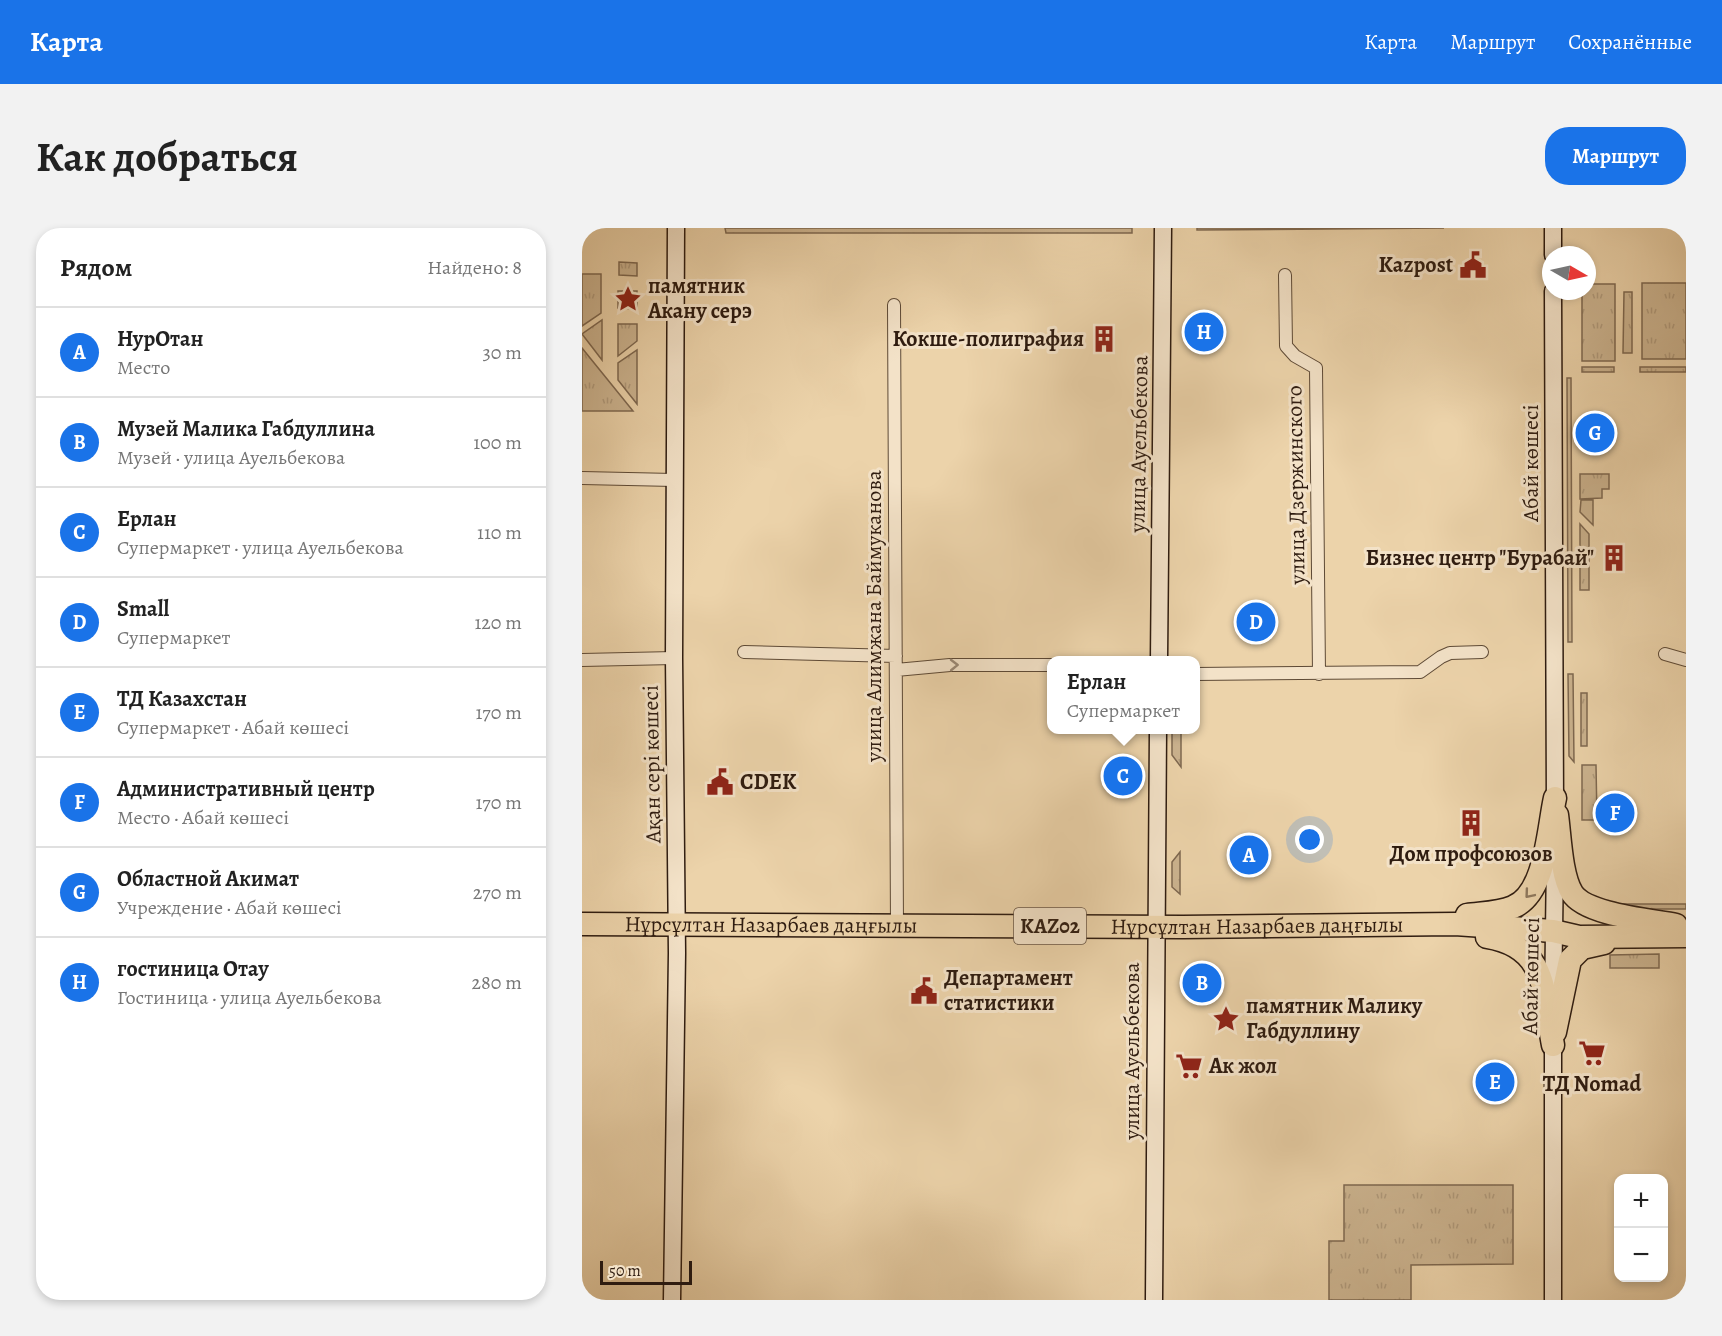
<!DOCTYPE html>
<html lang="ru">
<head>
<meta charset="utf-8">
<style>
  body { margin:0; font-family:Alegreya,serif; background:#f2f2f2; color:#222 }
  .controls { position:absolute; right:18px; bottom:18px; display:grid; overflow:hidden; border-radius:12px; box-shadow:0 3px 9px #0003 }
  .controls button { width:54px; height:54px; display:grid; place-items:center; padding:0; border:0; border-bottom:2px solid #e0e0e0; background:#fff; color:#222; font:30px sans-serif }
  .compass { position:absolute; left:960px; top:18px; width:54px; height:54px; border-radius:50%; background:#fff; box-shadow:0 3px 9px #0003; rotate:99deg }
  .scale { position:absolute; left:18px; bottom:15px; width:92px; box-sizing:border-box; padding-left:6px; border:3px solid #2f1c10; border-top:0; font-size:16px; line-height:21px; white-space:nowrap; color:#2f1c10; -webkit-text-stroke:4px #f3e2c8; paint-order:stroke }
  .you { position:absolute; left:728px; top:612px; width:21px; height:21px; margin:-15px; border:4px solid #fff; border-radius:50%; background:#1a73e8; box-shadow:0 0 0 9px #1a73e833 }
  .badge { display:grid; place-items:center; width:39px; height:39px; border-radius:50%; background:#1a73e8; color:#fff; font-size:20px; font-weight:700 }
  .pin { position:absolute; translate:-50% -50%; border:3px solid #fff; box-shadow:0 2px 6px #0006 }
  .popup { position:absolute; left:465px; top:428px; width:153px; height:78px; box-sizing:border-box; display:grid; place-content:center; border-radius:12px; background:#fff; filter:drop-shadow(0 2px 4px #0005); font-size:20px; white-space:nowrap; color:#767676 }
  .popup b { font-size:22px; color:#222 }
  .popup::after { content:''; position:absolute; left:50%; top:100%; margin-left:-12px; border:12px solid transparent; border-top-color:#fff }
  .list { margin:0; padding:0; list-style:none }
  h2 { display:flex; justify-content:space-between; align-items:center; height:78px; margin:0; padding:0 24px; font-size:26px }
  h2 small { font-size:20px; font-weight:400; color:#767676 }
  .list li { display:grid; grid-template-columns:39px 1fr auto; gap:18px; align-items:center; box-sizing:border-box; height:90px; padding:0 24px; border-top:2px solid #e0e0e0 }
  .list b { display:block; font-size:22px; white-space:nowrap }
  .list p { margin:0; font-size:20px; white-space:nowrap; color:#767676 }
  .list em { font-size:20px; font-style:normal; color:#767676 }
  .map { position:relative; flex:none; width:1104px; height:1072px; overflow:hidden; border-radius:24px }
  header { display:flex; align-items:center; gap:36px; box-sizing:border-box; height:84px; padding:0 30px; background:#1a73e8; color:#fff }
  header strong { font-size:28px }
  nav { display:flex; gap:33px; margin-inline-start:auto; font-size:21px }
  .intro { display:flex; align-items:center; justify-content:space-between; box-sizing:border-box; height:144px; padding:0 36px }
  h1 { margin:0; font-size:42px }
  .button { padding:15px 27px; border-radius:24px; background:#1a73e8; color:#fff; font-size:21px; font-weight:700 }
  main { display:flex; gap:36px; padding:0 36px }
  aside { flex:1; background:#fff; border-radius:24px; box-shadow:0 3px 9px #0003 }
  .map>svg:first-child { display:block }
</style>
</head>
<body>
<header>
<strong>Карта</strong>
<nav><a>Карта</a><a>Маршрут</a><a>Сохранённые</a></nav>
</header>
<div class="intro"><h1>Как добраться</h1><a class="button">Маршрут</a></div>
<main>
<aside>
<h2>Рядом<small>Найдено: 8</small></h2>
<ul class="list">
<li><span class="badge">A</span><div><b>НурОтан</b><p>Место</p></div><em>30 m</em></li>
<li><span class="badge">B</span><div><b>Музей Малика Габдуллина</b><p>Музей · улица Ауельбекова</p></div><em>100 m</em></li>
<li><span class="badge">C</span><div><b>Ерлан</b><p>Супермаркет · улица Ауельбекова</p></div><em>110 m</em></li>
<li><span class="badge">D</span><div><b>Small</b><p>Супермаркет</p></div><em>120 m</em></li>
<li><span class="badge">E</span><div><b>ТД Казахстан</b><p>Супермаркет · Абай көшесі</p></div><em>170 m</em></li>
<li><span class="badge">F</span><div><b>Административный центр</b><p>Место · Абай көшесі</p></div><em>170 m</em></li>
<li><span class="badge">G</span><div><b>Областной Акимат</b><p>Учреждение · Абай көшесі</p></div><em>270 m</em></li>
<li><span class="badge">H</span><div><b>гостиница Отау</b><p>Гостиница · улица Ауельбекова</p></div><em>280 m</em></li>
</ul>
</aside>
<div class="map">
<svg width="1104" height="1072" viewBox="0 0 1104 1072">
  <defs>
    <pattern id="grass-tufts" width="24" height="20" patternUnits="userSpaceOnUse" patternTransform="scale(1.5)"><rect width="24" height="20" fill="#ccb490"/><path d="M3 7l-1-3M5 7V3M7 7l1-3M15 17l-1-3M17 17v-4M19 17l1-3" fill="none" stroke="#b09a7b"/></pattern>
  </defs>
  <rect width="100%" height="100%" fill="#ecd3aa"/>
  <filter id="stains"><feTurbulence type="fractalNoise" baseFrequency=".00333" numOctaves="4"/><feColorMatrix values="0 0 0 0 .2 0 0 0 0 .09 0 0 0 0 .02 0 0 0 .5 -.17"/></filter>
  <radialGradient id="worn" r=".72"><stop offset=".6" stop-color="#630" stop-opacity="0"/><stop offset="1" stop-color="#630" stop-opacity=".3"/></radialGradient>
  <!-- grass -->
  <path fill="url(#grass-tufts)" stroke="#7e6850" stroke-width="1.5" d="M143,0H550V5H144Z
    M615,0H862L615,2Z
    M37,34L55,35V48L37,47Z
    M0,46H19V85L0,98Z
    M1060,55H1104V131H1060Z
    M1005,56H1033V133H1000V63H1005Z
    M36,63H55V81L36,80Z
    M1042,64H1050V125H1041Z
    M20,92V132L0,106Z
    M36,96H55V113L36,128Z
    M0,120L51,183H0Z
    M55,122V176L36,152V135Z
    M1000,139H1032V144H1000Z
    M1058,139H1104V144H1058Z
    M985,150H989L990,414H986Z
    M998,246H1027V261H1020V270L998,271Z
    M999,272H1011V297L998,284Z
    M998,296L1007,306V362H998Z
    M986,446H991L992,534L987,528Z
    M999,465H1005V518H999Z
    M590,502H599V539L590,527Z
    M1000,537H1014L1015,592H1000Z
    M598,624V666L590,659V634Z
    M1025,676H1104V681H1038Z
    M1077,726V740H1028V727Z
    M762,957H931V1036L829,1037V1072H747V1013H762Z"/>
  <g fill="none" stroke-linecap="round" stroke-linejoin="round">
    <defs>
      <path id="street" d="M703,47L704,118L713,128L734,140L737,446
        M312,77L315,698
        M0,250L92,252
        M162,424L314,428
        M1083,426L1104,432
        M0,432L92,430
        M314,442L368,437H469
        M613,446L838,444L859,429L868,425L900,424"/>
      <path id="secondary" d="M971,0V27
        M971,63L973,581
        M577,432L581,0
        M971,776L973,631
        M90,1072L95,725L92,430L94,0
        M572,1072L576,502
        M971,1072V805"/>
      <g id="highway">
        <path d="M975,587C978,609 979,647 990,665C1004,687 1069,692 1094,697"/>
        <path d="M885,687C899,685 917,685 931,679C964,666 966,601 973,570"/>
        <path id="s1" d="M0,696L601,699L873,696L971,703L997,709L1104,708"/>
        <path d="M905,709C967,719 961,766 971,817"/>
        <path d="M973,804L988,732L1000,720L1022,715"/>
      </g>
    </defs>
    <!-- street casing -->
    <use href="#street" stroke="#5e4a36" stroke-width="14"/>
    <!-- secondary casing -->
    <use href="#secondary" stroke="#2f1c10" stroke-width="19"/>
    <!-- highway casing -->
    <use href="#highway" stroke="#2f1c10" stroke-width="25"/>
    <!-- street -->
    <use href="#street" stroke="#f3e2c8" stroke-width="12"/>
    <!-- secondary -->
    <use href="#secondary" stroke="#f3e2c8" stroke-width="16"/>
    <!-- highway -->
    <use href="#highway" stroke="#ecd3aa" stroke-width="22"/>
  </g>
  <!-- one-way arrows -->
  <defs><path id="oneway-chevron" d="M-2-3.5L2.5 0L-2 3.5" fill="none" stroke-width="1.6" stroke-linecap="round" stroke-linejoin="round" transform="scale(1.5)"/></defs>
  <use stroke="#9b8975" href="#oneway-chevron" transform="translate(372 437) rotate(-1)"/>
  <use stroke="#8e785d" href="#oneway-chevron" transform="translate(947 666) rotate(130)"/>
  <!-- icons -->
  <defs>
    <symbol id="civic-bare" viewBox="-9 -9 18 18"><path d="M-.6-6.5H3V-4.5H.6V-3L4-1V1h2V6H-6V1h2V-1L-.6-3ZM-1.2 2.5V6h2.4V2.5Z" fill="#8f2418" stroke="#f3e2c8" stroke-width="2.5" paint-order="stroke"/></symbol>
    <symbol id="sight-bare" viewBox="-9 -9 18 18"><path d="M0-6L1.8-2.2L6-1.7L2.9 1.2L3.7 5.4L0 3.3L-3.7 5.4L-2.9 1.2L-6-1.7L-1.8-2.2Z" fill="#8f2418" stroke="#f3e2c8" stroke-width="2.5" paint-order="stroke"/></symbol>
    <symbol id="building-bare" viewBox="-9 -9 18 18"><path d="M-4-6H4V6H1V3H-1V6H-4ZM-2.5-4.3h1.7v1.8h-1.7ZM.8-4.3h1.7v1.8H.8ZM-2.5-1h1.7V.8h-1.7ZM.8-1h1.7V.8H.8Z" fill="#8f2418" stroke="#f3e2c8" stroke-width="2.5" paint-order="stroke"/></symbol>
    <symbol id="supermarket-bare" viewBox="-9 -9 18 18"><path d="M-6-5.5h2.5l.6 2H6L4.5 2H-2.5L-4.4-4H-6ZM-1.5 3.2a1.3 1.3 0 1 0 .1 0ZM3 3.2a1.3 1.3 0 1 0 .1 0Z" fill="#8f2418" stroke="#f3e2c8" stroke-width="2.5" paint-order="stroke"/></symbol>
  </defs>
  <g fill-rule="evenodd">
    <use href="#civic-bare" x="872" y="18" width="38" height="38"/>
    <use href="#sight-bare" x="27" y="52" width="38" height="38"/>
    <use href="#building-bare" x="503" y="92" width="38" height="38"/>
    <use href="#building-bare" x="1013" y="311" width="38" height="38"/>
    <use href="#civic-bare" x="119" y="535" width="38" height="38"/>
    <use href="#building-bare" x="870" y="576" width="38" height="38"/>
    <use href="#civic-bare" x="323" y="744" width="38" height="38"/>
    <use href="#sight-bare" x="625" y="772" width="38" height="38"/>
    <use href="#supermarket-bare" x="991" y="806" width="38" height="38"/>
    <use href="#supermarket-bare" x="588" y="819" width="38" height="38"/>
  </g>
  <g text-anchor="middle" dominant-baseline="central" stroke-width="6" stroke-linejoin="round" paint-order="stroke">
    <!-- shield labels -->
    <rect fill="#f3e2c8" stroke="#6a5747" stroke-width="1.5" x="432" y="680" width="72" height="36" rx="4.5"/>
    <g font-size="21" font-weight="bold" fill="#2f1c10">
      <text x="468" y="698">KАZ02</text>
    </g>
    <!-- poi labels -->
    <g font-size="22" font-weight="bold" fill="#2f1c10" stroke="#f3e2c8" text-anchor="start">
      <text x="871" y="37" text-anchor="end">Kazpost</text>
      <text x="66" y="58">памятник<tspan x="66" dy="25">Акану серэ</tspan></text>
      <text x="502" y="111" text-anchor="end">Кокше-полиграфия</text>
      <text x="1012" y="330" text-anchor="end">Бизнес центр "Бурабай"</text>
      <text x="158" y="554">CDEK</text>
      <text x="889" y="626" text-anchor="middle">Дом профсоюзов</text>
      <text x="362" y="750">Департамент<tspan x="362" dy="25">статистики</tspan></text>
      <text x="664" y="778">памятник Малику<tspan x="664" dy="25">Габдуллину</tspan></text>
      <text x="627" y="838">Ак жол</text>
      <text x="1010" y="856" text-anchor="middle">ТД Nomad</text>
    </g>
    <!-- street labels -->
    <g font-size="22" fill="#2f1c10" stroke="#f3e2c8">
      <text transform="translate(557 216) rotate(-89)">улица Ауельбекова</text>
      <text transform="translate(949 235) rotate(-90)">Абай көшесі</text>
      <text transform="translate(714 257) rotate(-91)">улица Дзержинского</text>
      <text transform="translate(292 388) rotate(-90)">улица Алимжана Баймуканова</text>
      <text transform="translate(70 536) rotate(-91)">Ақан сері көшесі</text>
      <text stroke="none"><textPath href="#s1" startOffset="189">Нұрсұлтан Назарбаев даңғылы</textPath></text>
      <text stroke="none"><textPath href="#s1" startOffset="675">Нұрсұлтан Назарбаев даңғылы</textPath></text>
      <text transform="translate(949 748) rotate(-89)">Абай көшесі</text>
      <text transform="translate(550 823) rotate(-90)">улица Ауельбекова</text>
    </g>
  </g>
  <rect width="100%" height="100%" filter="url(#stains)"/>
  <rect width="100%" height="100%" fill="url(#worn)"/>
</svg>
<div class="controls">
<button>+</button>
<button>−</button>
</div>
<svg class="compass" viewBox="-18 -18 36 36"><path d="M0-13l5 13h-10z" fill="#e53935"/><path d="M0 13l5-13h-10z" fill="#767676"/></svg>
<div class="scale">50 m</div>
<div class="you"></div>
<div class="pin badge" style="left:667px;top:627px">A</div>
<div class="pin badge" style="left:620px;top:755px">B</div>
<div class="pin badge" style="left:541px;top:548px">C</div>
<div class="popup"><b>Ерлан</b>Супермаркет</div>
<div class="pin badge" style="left:674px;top:394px">D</div>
<div class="pin badge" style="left:913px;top:854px">E</div>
<div class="pin badge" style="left:1033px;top:585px">F</div>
<div class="pin badge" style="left:1013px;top:205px">G</div>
<div class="pin badge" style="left:622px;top:104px">H</div>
</div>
</main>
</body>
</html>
